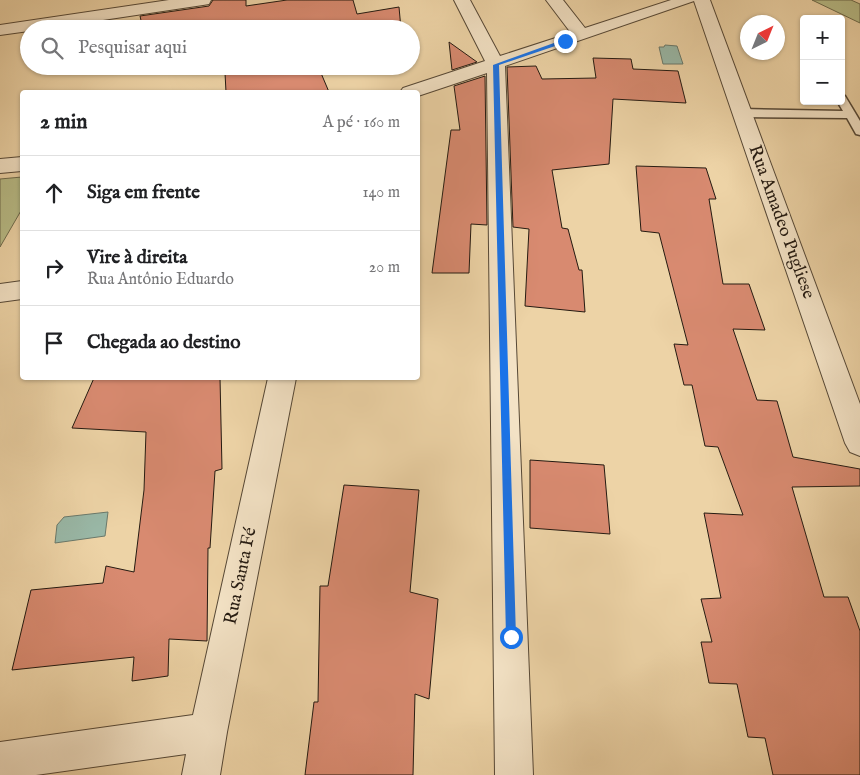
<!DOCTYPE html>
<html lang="pt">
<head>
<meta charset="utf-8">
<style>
  body { margin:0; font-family:"IM FELL English",serif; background:#f6f6f6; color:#202124 }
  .controls { position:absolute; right:15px; top:15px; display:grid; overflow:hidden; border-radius:5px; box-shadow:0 1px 4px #0004 }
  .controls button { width:45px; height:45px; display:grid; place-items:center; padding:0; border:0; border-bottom:1px solid #e0e0e0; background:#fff; color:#202124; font:25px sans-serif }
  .compass { position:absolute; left:740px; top:15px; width:45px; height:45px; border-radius:50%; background:#fff; box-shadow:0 1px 4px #0004; rotate:43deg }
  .stop { position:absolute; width:15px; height:15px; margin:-11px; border:4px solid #1a73e8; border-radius:50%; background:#fff }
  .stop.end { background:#1a73e8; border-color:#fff; box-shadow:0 1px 5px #0008 }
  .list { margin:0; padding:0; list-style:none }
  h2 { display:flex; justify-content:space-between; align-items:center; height:65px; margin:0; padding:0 20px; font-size:21px }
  h2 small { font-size:16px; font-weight:400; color:#757577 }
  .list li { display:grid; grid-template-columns:32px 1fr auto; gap:15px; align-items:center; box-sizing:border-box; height:75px; padding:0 20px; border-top:1px solid #e0e0e0 }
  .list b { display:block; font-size:19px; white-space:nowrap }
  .list p { margin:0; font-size:16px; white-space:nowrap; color:#757577 }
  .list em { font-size:16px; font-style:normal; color:#757577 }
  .icon { flex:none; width:28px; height:28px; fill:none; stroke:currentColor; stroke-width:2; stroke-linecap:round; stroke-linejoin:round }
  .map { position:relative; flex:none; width:860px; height:775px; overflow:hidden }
  .search { position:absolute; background:#fff; box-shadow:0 1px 4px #0004; left:20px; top:20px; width:400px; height:55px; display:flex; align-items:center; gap:12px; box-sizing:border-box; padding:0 18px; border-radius:28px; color:#757577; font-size:19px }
  .panel { position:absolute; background:#fff; box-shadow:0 1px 4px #0004; left:20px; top:90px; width:400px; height:290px; border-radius:5px }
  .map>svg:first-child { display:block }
</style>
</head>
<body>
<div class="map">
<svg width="860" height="775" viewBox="0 0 860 775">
  <rect width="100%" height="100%" fill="#edd3a6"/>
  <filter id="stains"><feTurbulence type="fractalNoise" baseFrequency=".004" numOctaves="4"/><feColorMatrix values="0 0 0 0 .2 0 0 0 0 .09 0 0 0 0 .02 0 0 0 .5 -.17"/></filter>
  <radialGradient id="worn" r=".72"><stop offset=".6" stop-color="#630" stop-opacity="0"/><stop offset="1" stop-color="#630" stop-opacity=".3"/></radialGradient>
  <!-- green -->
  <path fill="#b8bc87" stroke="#6e6b4c" d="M812,0H851L860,4V23Z
    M22,177V209L0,247V179Z"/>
  <!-- water -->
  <path fill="#99b8a7" stroke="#6a796b" d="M665,45L677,46L683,64H663L659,47H664Z
    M108,512L105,536L55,543L57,525L64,517Z"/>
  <!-- building -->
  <path fill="#d88a70" stroke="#241a11" d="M213,0H246V6L287,0H353L357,14L399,7L401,29H216L215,23L175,29H143L140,16L209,6Z
    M449,42L477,62L452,70Z
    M593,58L631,59L633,69L678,71L686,103L613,99L609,164L552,170L562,228L568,229L579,270H582L585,312L525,306L529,229L513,227L507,67L536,66L542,79L596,78Z
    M278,66H318L329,92H226L225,73Z
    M330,66H371L330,72Z
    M485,76L487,225L471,224L469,273H432L451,130H460L454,86Z
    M636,166L706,168L716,199H709L723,284H749L765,330L733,329L757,400L777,401L793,457L860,469V486L792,487L824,597H848L860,631V775H773L765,738L748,737L737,684L709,683L701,642H712L701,599L721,598L704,513L743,515L718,447L705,446L692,385H684L674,344L688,345L659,233L641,231Z
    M94,378H220L222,469L215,471L210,548H208L207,641L169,639L168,676L132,681L134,657L12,670L31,590L103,583L106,566L134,572L144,490L146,432L72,428Z
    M530,460L604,465L610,534L530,528Z
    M344,485L419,490L410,592L438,599L429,699L415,694L413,775H305L314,702H318L320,586H328Z"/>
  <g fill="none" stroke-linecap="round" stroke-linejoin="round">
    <defs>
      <path id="lane" d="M841,95L845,96L860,121V135L856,134L847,118L742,117L736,113L742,109L843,111L837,101H841Z"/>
      <path id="street" d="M169,0H211L209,4L203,5L43,29H29V31L0,35V25Z
        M454,0H470L500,56L571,33L546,0H563L585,28L671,0H710L860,404V456L850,452L845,443L694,1L505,66L533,775H495L487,73L418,96V92H400L403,88L485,61Z
        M22,157V171L0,173V159Z
        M22,281V299L0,302V284Z
        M268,378H296L227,732L220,775H182L186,754L36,775H0V742L193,715Z"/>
    </defs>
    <!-- lane casing -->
    <use href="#lane" stroke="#564836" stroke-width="3"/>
    <!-- street casing -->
    <use href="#street" stroke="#564836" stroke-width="2"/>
    <!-- lane -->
    <use href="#lane" fill="#f3e2c5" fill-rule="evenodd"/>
    <!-- street -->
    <use href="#street" fill="#f3e2c5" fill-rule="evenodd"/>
  </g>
  <!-- route -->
  <path fill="#1a73e8" d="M565,39L567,42L499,65L516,637L511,642L506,637L493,65Z"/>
  <g text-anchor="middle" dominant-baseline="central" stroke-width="4" stroke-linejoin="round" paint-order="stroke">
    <!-- street labels -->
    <g font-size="18" fill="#241a11" stroke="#f3e2c5">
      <text transform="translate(781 222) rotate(70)">Rua Amadeo Pugliese</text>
      <text transform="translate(241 576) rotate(-78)">Rua Santa Fé</text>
    </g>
  </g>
  <rect width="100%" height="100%" filter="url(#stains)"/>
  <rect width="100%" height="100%" fill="url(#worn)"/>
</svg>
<div class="controls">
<button>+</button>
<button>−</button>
</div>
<svg class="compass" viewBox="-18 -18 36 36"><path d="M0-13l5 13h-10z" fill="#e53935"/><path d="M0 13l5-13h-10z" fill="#757577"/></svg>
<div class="stop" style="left:511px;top:637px"></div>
<div class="stop end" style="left:565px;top:41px"></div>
<div class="search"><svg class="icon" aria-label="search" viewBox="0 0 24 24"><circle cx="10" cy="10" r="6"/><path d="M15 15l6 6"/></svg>Pesquisar aqui</div>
<section class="panel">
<h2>2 min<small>A pé · 160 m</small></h2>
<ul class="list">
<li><svg class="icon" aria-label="ahead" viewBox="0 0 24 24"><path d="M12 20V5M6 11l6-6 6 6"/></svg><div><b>Siga em frente</b></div><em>140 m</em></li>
<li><svg class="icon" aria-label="right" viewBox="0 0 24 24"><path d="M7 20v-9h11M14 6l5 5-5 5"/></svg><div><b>Vire à direita</b><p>Rua Antônio Eduardo</p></div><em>20 m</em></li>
<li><svg class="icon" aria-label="arrive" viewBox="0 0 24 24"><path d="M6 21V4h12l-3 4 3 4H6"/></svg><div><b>Chegada ao destino</b></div></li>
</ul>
</section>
</div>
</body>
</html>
